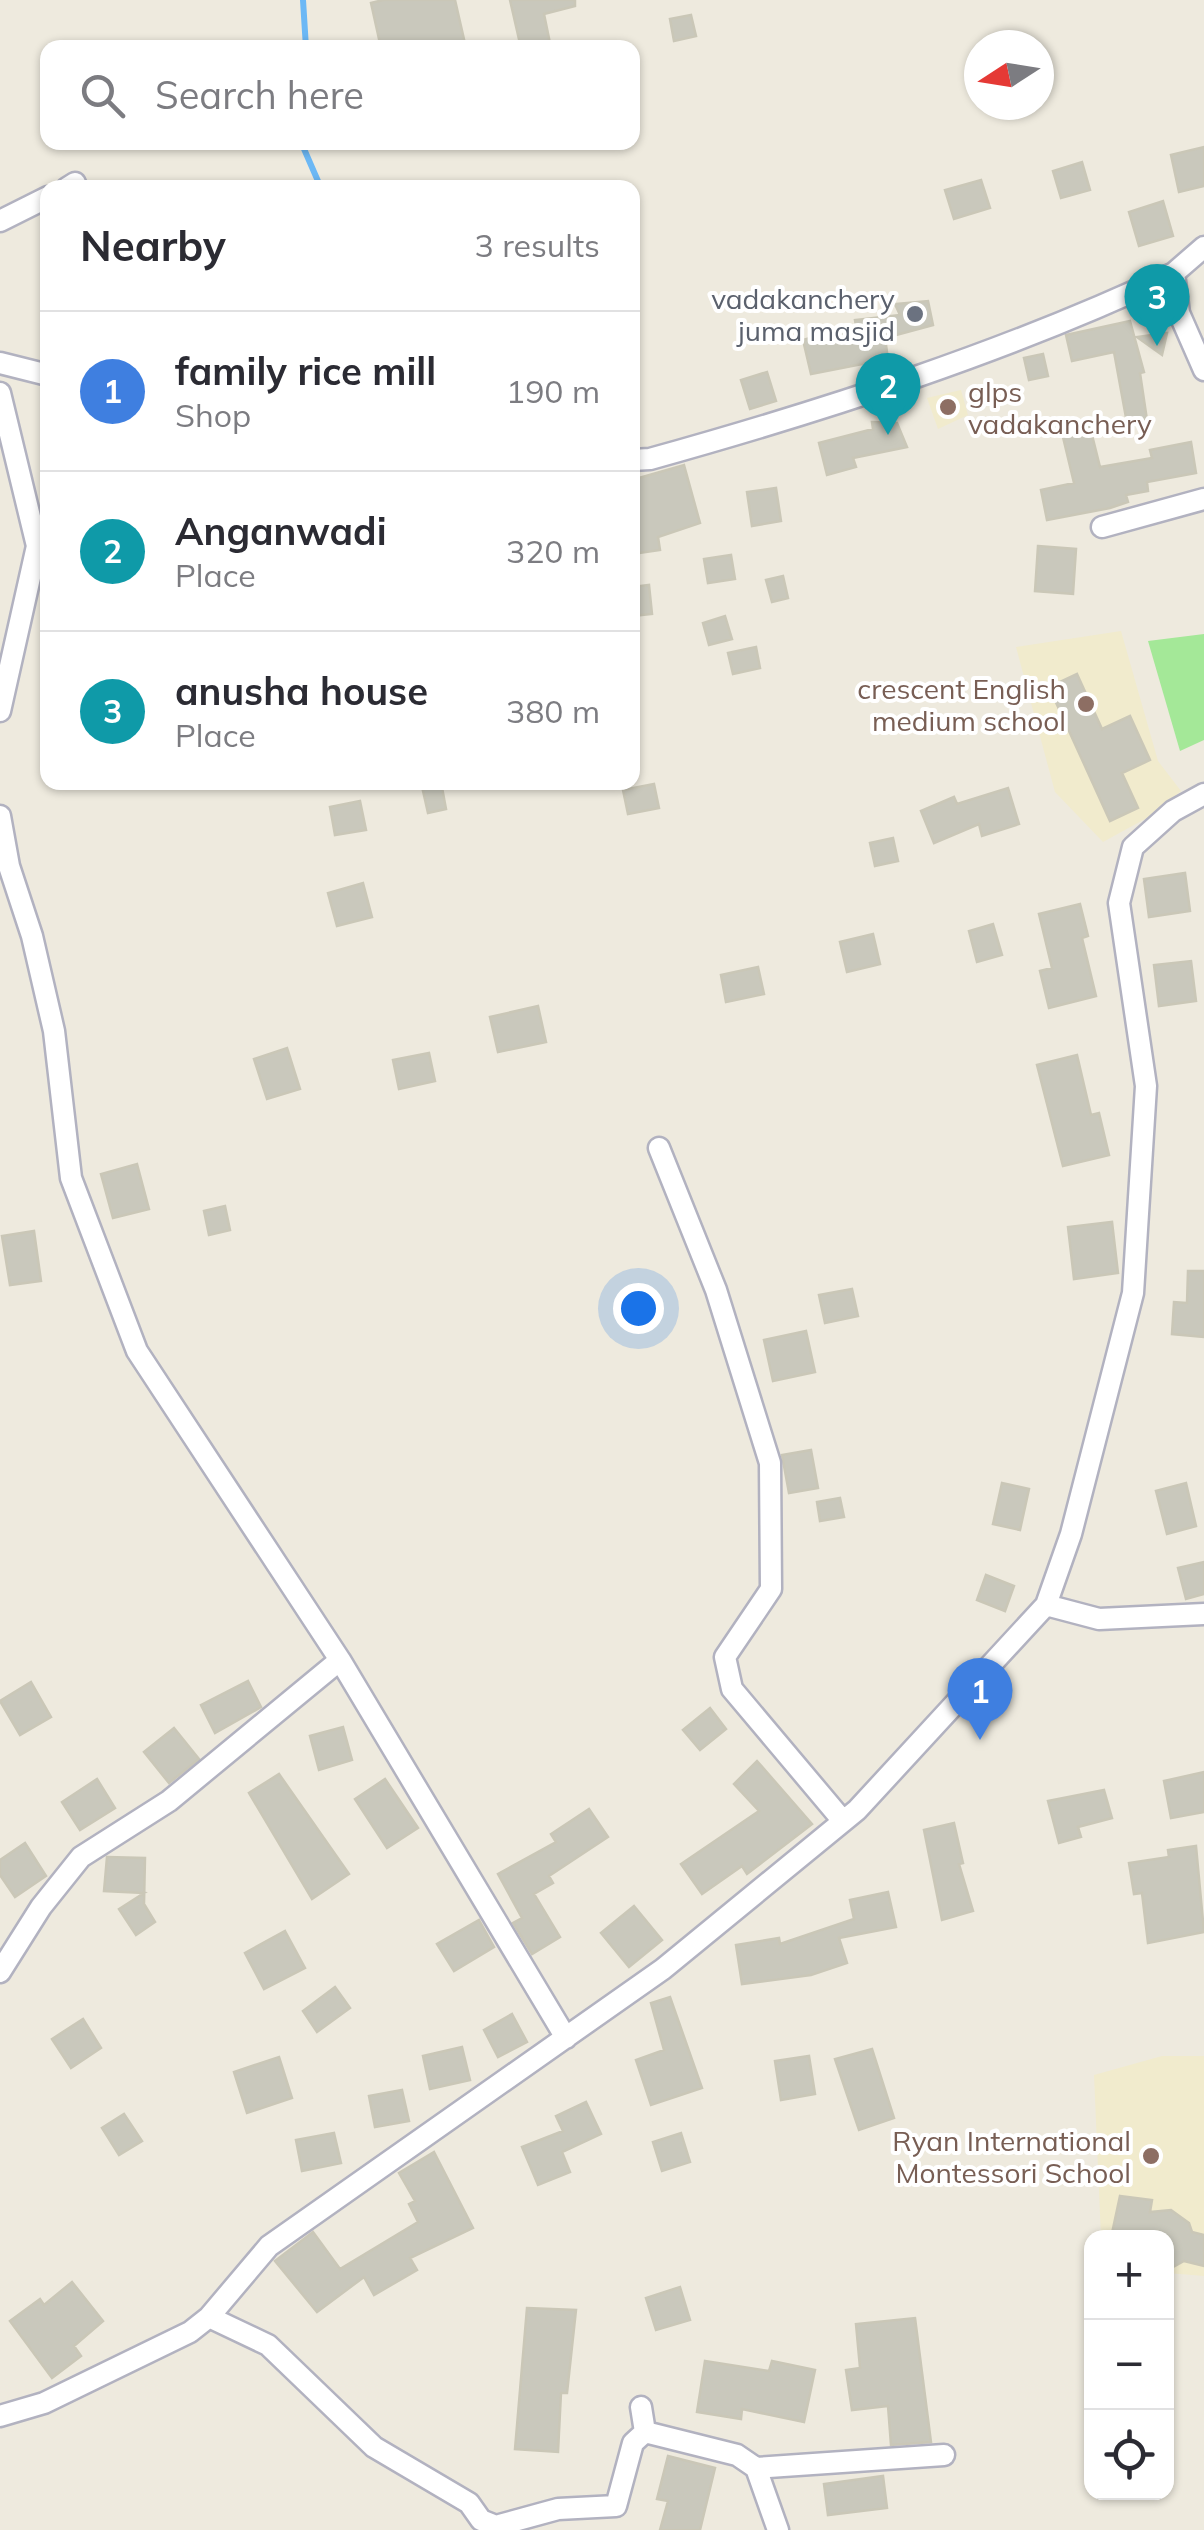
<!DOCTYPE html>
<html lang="en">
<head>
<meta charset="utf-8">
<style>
  body { margin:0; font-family:Mulish,sans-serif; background:#f7f7f7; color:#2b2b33 }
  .controls { position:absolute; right:30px; bottom:30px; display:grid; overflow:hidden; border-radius:20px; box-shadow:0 2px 8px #0004 }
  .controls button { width:90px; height:90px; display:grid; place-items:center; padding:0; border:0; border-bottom:2px solid #e1e1e2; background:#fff; color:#2b2b33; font:50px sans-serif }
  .compass { position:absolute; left:964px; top:30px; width:90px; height:90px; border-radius:50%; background:#fff; box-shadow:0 2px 8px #0004; rotate:258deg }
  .you { position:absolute; left:638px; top:1308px; width:35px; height:35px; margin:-25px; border:8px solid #fff; border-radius:50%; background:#1a73e8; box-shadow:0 0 0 15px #1a73e833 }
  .badge { display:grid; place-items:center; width:65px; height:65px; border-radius:50%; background:#3a3bff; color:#fff; font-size:32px; font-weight:700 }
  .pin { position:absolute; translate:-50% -82px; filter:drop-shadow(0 2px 5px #0008) }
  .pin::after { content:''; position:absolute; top:52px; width:35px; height:30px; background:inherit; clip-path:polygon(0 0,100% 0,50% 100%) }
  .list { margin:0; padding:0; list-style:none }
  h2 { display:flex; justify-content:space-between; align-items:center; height:130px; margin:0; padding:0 40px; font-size:42px }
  h2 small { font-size:32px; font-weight:400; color:#7c7c81 }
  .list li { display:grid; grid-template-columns:65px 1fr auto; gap:30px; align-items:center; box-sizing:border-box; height:160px; padding:0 40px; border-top:2px solid #e1e1e2 }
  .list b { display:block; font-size:38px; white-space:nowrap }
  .list p { margin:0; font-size:32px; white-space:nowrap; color:#7c7c81 }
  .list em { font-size:32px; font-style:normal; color:#7c7c81 }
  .icon { flex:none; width:55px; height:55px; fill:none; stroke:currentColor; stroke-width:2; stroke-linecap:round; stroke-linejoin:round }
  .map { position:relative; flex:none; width:1204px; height:2530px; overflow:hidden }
  .search { position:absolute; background:#fff; box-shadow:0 2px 8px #0004; left:40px; top:40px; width:600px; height:110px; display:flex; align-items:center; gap:25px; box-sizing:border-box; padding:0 35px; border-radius:20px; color:#7c7c81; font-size:38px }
  .panel { position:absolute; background:#fff; box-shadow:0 2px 8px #0004; left:40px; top:180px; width:600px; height:610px; border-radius:20px }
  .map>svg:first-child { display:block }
</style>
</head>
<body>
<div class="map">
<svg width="1204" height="2530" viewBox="0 0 1204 2530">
  <rect width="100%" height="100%" fill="#eeeade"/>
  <!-- education -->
  <path fill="#f1ebcd" d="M961,390L968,415L938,429L927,398Z
    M1121,631L1158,761L1181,791L1156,813L1103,842L1055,792L1016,647Z
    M1162,2056H1204V2276L1167,2273L1166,2238L1101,2237L1094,2075Z"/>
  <!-- green -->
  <path fill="#a4e898" d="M1204,634V740L1180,751L1148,641Z"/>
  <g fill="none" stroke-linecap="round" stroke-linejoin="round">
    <!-- stream -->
    <path stroke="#6cb8f5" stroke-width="6" d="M303,0L306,48
      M301,142L321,188"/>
  </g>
  <!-- building -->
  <path fill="#c9c8bc" stroke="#cac7b7" stroke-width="2.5" d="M383,0H455L466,48H381L371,3Z
    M510,0H575V6L544,14L551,48H521Z
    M691,15L696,36L674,41L670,19Z
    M1204,147V186L1179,192L1171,155Z
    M1082,162L1090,190L1061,198L1053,171Z
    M981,180L990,208L954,219L945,190Z
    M1163,201L1173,236L1139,246L1129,212Z
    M928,301L933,325L885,338L888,359L811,374L803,340L856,326L855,320L900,315L895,304Z
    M1130,321L1144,372L1140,373L1147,420L1127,423L1114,352L1072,361L1066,335Z
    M1167,333L1162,355L1137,337Z
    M1043,354L1048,376L1029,380L1024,358Z
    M767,372L776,401L750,409L741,380Z
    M872,422L897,423L907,447L853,458L856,467L827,475L819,443L873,429Z
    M1090,427L1100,467L1152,458L1150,450L1191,442L1196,473L1147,482L1148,491L1126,495L1128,502L1110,508L1047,520L1041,490L1074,483L1062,433Z
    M684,465L700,523L658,537L660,550L632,554V480Z
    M776,488L781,521L752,526L747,492Z
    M1038,546L1076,549L1073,594L1035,591Z
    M731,555L735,579L708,583L704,559Z
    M783,576L788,598L772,602L766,580Z
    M649,585L652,614L632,616V587Z
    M725,616L732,639L709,645L703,623Z
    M756,647L760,668L733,674L728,653Z
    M1077,674L1102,729L1130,716L1150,760L1122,773L1138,808L1110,821L1049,687Z
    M421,782H441L446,809L428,813Z
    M654,784L659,808L628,814L623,790Z
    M1008,788L1019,824L982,836L979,824L934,843L921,811L954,797L957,804Z
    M360,801L366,830L335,835L330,807Z
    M893,838L898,861L875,866L870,843Z
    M1185,873L1190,911L1149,917L1144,879Z
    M363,883L372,917L337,926L328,893Z
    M1080,904L1088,936L1082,938L1096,996L1049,1008L1040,971L1052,968L1039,914Z
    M993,924L1002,955L977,962L969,931Z
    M873,934L880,964L847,972L840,942Z
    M1191,961L1196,1001L1159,1006L1154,965Z
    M758,967L764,994L726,1002L721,975Z
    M538,1006L546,1042L498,1052L490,1017Z
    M287,1048L300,1089L267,1099L254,1059Z
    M429,1053L435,1081L399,1089L393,1060Z
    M1077,1055L1091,1115L1099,1113L1109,1155L1063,1166L1037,1065Z
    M137,1164L149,1209L113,1218L101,1174Z
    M225,1206L230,1230L209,1235L204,1211Z
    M1112,1222L1118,1273L1074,1279L1068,1227Z
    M34,1231L41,1281L10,1285L2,1236Z
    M1188,1271H1204V1337L1172,1334L1174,1302L1187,1303Z
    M852,1289L858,1316L825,1323L819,1295Z
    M806,1331L815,1372L773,1381L764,1340Z
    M811,1450L818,1488L789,1493L782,1455Z
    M1002,1483L1029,1489L1020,1530L993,1524Z
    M1186,1483L1196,1526L1167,1534L1156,1491Z
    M840,1498L844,1517L820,1521L817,1502Z
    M1204,1562V1594L1186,1599L1178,1568Z
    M986,1575L1014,1586L1005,1611L977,1600Z
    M248,1681L261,1707L215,1733L201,1705Z
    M31,1682L51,1717L20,1735L0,1701Z
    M710,1708L726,1729L700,1750L683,1730Z
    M343,1727L352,1760L319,1770L310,1736Z
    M174,1728L199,1759L169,1783L144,1752Z
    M757,1761L812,1824L747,1874L742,1866L702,1894L681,1864L759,1811L734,1784Z
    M1204,1772V1812L1171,1818L1164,1781Z
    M279,1774L349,1874L312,1899L249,1793Z
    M97,1779L115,1808L80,1830L62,1802Z
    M385,1779L418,1828L387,1848L355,1799Z
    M1104,1790L1112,1818L1078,1827L1081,1837L1059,1843L1048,1801Z
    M589,1809L608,1837L549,1876L553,1883L534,1894L560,1937L532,1954L513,1923L522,1918L498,1874L556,1842L551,1834Z
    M954,1823L963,1863L959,1864L973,1911L942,1920L924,1830Z
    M25,1843L46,1876L15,1897L0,1875V1860Z
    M1196,1846L1204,1932L1148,1943L1142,1893L1134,1894L1129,1863L1169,1857L1168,1850Z
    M107,1857L145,1858L144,1904L155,1922L136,1935L119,1909L144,1893L104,1891Z
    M888,1892L896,1927L839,1938L847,1963L811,1975L742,1984L736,1945L779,1938L780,1944L854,1919L850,1900Z
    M634,1906L662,1940L629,1967L601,1933Z
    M479,1920L494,1947L454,1971L437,1944Z
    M285,1931L305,1968L264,1989L245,1953Z
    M335,1987L350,2008L317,2032L303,2011Z
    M670,1997L702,2088L651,2105L636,2060L664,2050L651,2003Z
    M512,2014L527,2042L498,2057L484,2030Z
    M83,2019L101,2048L71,2068L52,2039Z
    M462,2047L470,2080L430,2089L423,2056Z
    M872,2049L894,2118L859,2130L835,2059Z
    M809,2056L815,2094L781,2100L775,2061Z
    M279,2057L292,2098L247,2113L234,2072Z
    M402,2090L409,2121L375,2127L369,2096Z
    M586,2102L601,2134L562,2152L570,2172L538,2185L522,2147L563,2131L556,2116Z
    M124,2114L142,2141L119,2155L102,2128Z
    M334,2133L341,2163L302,2171L296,2140Z
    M681,2133L690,2162L662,2171L653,2142Z
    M434,2152L473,2228L410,2258L417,2270L374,2295L364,2277L317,2312L275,2261L313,2232L340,2269L418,2222L409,2204L415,2201L399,2173Z
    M1120,2196L1152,2200L1150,2212L1171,2210L1189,2223L1192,2232L1204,2235V2266L1184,2261L1166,2271V2238H1111Z
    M72,2282L103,2321L74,2346L81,2356L52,2378L10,2321L40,2299L44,2305Z
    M680,2287L690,2320L656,2330L646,2298Z
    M527,2308L576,2310L567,2393H561L558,2452L515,2449Z
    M915,2318L931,2442L891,2445L888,2406L852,2410L846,2370L860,2368L856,2324Z
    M705,2361L769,2371L772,2361L815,2370L804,2422L742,2409L741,2419L697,2412Z
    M668,2456L715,2468L700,2530H660L668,2501L657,2499Z
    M883,2476L887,2508L828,2515L824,2484Z"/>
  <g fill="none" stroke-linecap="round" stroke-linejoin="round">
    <defs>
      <path id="minor" d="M67,188L75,183
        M0,221L48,197
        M1204,247L1174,273L1179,313L1204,370
        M0,363L48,375
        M0,393L37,546L0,711
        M632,460L650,459C826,410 1009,351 1174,273
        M1102,527L1204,499
        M0,816L9,866L32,936L54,1031L71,1178L137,1351L340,1660L566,2038
        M659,1148L716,1290L770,1463L771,1589L725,1657L732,1689L843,1821
        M1046,1605L1099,1619L1204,1614
        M0,1972L41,1907L81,1857L169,1801L340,1660
        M209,2317L268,2345L374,2447L469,2503L481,2520L496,2526L558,2509L616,2506L633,2443L645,2432L737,2455L756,2468L944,2455
        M641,2407L645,2432
        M0,2416L44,2403L190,2332L209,2317L269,2246L663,1969L857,1810L1046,1605L1071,1534L1133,1293L1146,1086L1119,903L1133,847L1173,811L1204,794
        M756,2468L778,2530"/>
    </defs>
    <!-- minor casing -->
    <use href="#minor" stroke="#b2b2c0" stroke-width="25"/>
    <!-- minor -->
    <use href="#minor" stroke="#fff" stroke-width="20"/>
  </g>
  <!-- markers -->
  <circle fill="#6b7280" stroke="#fff" stroke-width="4" cx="915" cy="314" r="10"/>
  <g fill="#8d6e63" stroke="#fff" stroke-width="4">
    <circle cx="948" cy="407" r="10"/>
    <circle cx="1086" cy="704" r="10"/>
    <circle cx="1151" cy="2156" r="10"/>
  </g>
  <g text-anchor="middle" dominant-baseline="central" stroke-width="8" stroke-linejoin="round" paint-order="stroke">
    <!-- worship labels -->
    <g font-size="28" fill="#5b616d" stroke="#fff" text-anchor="end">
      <text x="895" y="298">vadakanchery<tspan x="895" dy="32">juma masjid</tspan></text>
    </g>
    <!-- education labels -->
    <g font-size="28" fill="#785e54" stroke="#fff" text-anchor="end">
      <text x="968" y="391" text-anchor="start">glps<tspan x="968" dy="32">vadakanchery</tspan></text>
      <text x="1066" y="688">crescent English<tspan x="1066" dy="32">medium school</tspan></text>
      <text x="1131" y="2140">Ryan International<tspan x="1131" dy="32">Montessori School</tspan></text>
    </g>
  </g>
</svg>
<div class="controls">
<button>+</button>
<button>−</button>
<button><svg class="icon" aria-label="locate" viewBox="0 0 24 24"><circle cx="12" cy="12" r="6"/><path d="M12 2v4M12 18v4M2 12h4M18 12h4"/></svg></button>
</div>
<svg class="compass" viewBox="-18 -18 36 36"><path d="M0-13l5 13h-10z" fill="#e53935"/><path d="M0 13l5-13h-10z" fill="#7c7c81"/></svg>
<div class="you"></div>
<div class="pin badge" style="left:980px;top:1740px;background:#3f7fe0">1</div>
<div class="pin badge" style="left:888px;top:435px;background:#0f9aa8">2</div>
<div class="pin badge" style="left:1157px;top:346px;background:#0f9aa8">3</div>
<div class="search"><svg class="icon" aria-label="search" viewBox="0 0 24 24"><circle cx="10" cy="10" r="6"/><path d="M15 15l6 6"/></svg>Search here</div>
<section class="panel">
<h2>Nearby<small>3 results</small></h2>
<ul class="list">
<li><span class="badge" style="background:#3f7fe0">1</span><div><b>family rice mill</b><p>Shop</p></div><em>190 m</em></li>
<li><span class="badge" style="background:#0f9aa8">2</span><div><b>Anganwadi</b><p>Place</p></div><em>320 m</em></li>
<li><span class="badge" style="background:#0f9aa8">3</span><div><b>anusha house</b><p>Place</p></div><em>380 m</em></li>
</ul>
</section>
</div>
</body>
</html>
